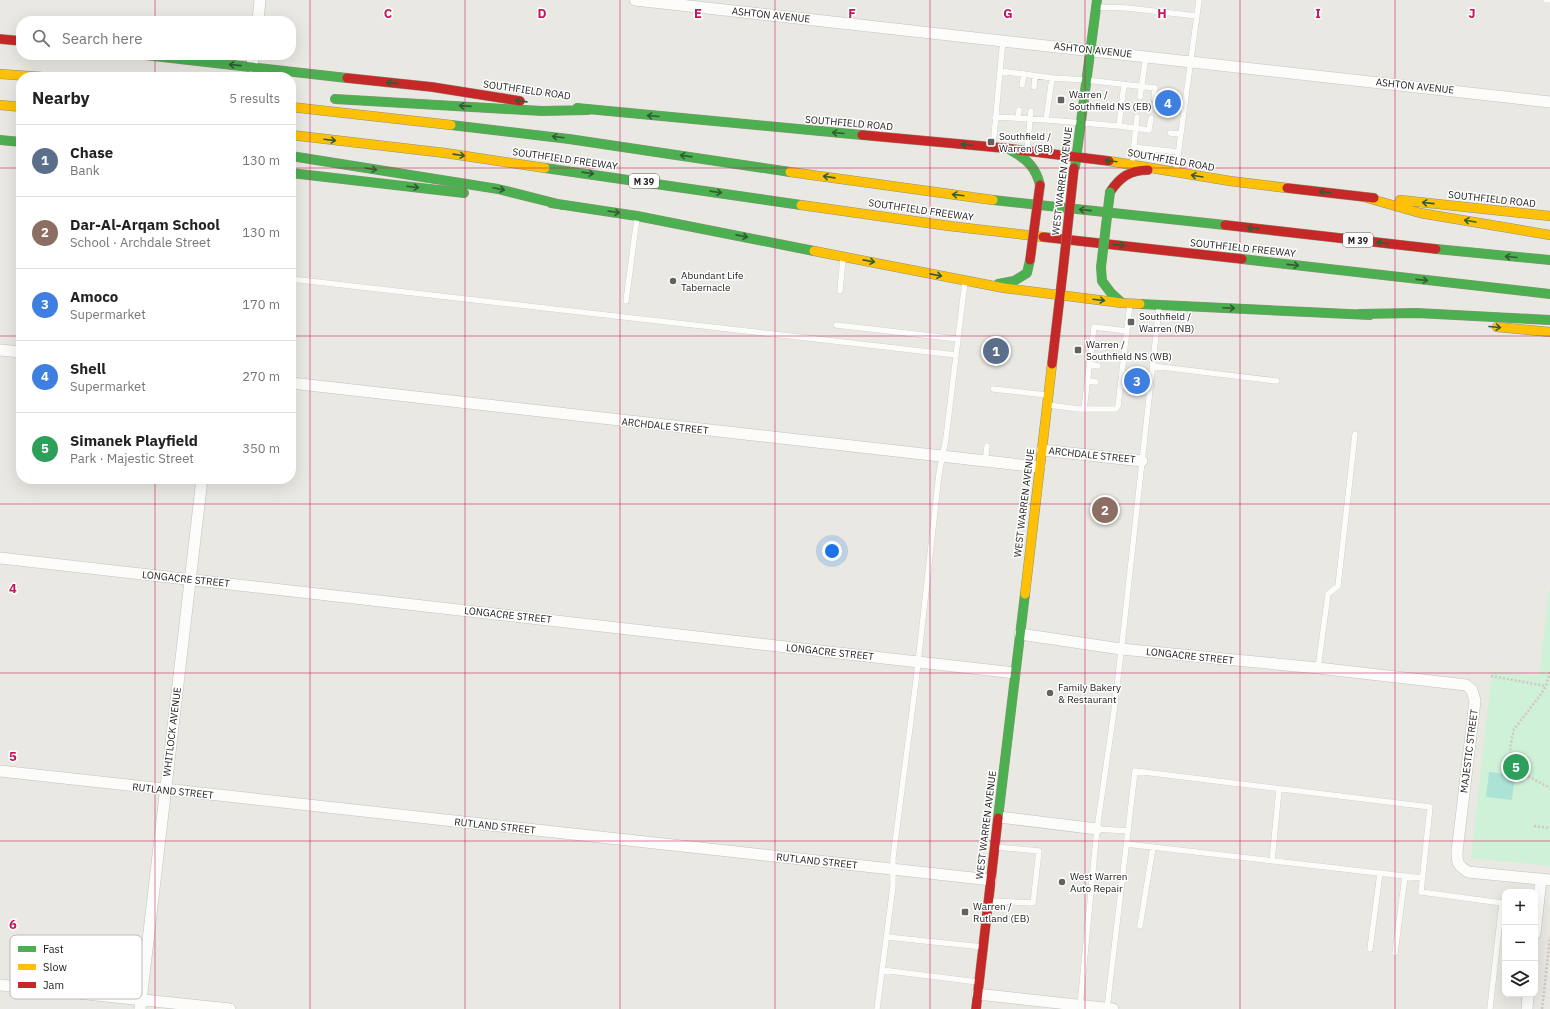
<!DOCTYPE html>
<html lang="en">
<head>
<meta charset="utf-8">
<style>
  body { margin:0; font-family:"IBM Plex Sans",sans-serif; background:#f2f2f2; color:#222 }
  .controls { position:absolute; right:12px; bottom:12px; display:grid; overflow:hidden; border-radius:8px; box-shadow:0 4px 16px #0002 }
  .controls button { width:36px; height:36px; display:grid; place-items:center; padding:0; border:0; border-bottom:1px solid #e0e0e0; background:#fff; color:#222; font:20px sans-serif }
  .you { position:absolute; left:832px; top:551px; width:14px; height:14px; margin:-10px; border:3px solid #fff; border-radius:50%; background:#1a73e8; box-shadow:0 0 0 6px #1a73e833 }
  .badge { display:grid; place-items:center; width:26px; height:26px; border-radius:50%; background:#626260; color:#fff; font-size:13px; font-weight:700 }
  .pin { position:absolute; translate:-50% -50%; border:2px solid #fff; box-shadow:0 1px 4px #0006 }
  .list { margin:0; padding:0; list-style:none }
  h2 { display:flex; justify-content:space-between; align-items:center; height:52px; margin:0; padding:0 16px; font-size:17px }
  h2 small { font-size:13px; font-weight:400; color:#767676 }
  .list li { display:grid; grid-template-columns:26px 1fr auto; gap:12px; align-items:center; box-sizing:border-box; height:72px; padding:0 16px; border-top:1px solid #e0e0e0 }
  .list b { display:block; font-size:15px; white-space:nowrap }
  .list p { margin:0; font-size:13px; white-space:nowrap; color:#767676 }
  .list em { font-size:13px; font-style:normal; color:#767676 }
  .icon { flex:none; width:22px; height:22px; fill:none; stroke:currentColor; stroke-width:2; stroke-linecap:round; stroke-linejoin:round }
  .map { position:relative; flex:none; width:1550px; height:1009px; overflow:hidden }
  .search { position:absolute; background:#fff; box-shadow:0 4px 16px #0002; left:16px; top:16px; width:280px; height:44px; display:flex; align-items:center; gap:10px; box-sizing:border-box; padding:0 14px; border-radius:16px; color:#767676; font-size:15px }
  .panel { position:absolute; background:#fff; box-shadow:0 4px 16px #0002; left:16px; top:72px; width:280px; height:412px; border-radius:16px }
  .map>svg:first-child { display:block }
</style>
</head>
<body>
<div class="map">
<svg width="1550" height="1009" viewBox="0 0 1550 1009">
  <rect width="100%" height="100%" fill="#e9e8e2"/>
  <!-- park -->
  <path fill="#cff1d7" d="M1550,583V866L1471,858L1492,671L1539,676Z"/>
  <!-- pitch -->
  <path fill="#ade2d7" d="M1489,772L1515,775L1512,800L1486,797Z"/>
  <g fill="none" stroke-linecap="round" stroke-linejoin="round">
    <defs>
      <path id="lane" d="M1546,0H1550
        M1096,7L1127,8L1197,16
        M1000,71L1003,40
        M1022,85L1024,74
        M1034,87L1035,76
        M1140,97L1146,56
        M995,117L1048,120L1119,126L1124,84
        M1018,119L1019,110
        M1046,120L1052,78
        M1119,126L1149,130L1151,118
        M1170,133L1180,134
        M993,147L1000,71L1053,78L1086,80L1155,88L1154,99
        M1134,147L1178,152
        M1027,150L1031,111
        M1132,162L1137,117
        M1176,170L1199,0
        M291,279L956,355
        M840,291L843,258
        M626,301L637,218
        M836,325L958,339
        M1091,347L1100,348
        M1089,364L1098,366
        M1153,366L1277,381
        M1087,381L1096,382
        M993,389L1046,395
        M1048,405L1079,409H1116L1118,406L1130,304
        M1084,409L1094,327L1127,331
        M985,462L987,446
        M1318,668L1328,594L1338,586L1355,434
        M1097,829L1128,831L1135,771L1430,807L1421,892L1502,903L1490,1008
        M1126,844L1422,878
        M1272,861L1279,789
        M991,901L1033,903L1039,851L996,847
        M1140,926L1153,847
        M887,937L983,947
        M1370,949L1380,873
        M1395,953L1405,876
        M882,970L978,982
        M1080,1006L1097,829L1114,711L1123,635L1159,307
        M1107,1008L1128,831
        M877,1009L893,886V858L916,681L939,474L946,438L965,281"/>
      <path id="street" d="M635,0L1550,102
        M258,21L260,0
        M252,67L253,55
        M0,350L21,352
        M291,383L1039,467
        M1042,450L1142,461
        M0,558L1015,673
        M1020,634L1121,649L1318,668L1466,685L1472,690L1475,701L1457,852C1457,864 1458,865 1468,872L1550,880
        M0,771L991,880
        M999,817L1097,829
        M1535,934L1541,879
        M0,985L230,1009
        M977,994L1113,1009
        M140,1009L202,479
        M1527,1009L1528,994"/>
      <path id="fast" d="M145,55L347,78
        M335,99L542,111L588,110
        M577,108L862,135
        M451,125L569,139L790,172
        M0,140L21,142
        M1012,151C1027,159 1036,168 1040,185
        M291,156L498,189L562,205
        M1075,167L1097,0
        M545,168L801,205
        M291,173L464,193
        M993,200L1225,225
        M551,203L637,216L814,251
        M1436,249L1550,260
        M1242,259L1550,294
        M1101,267L1102,281L1111,293L1122,303
        M998,284L1014,281L1027,273L1030,260
        M1140,304L1370,315
        M1359,314L1417,313L1550,320
        M998,818L1025,594"/>
      <path id="slow" d="M0,74L43,77
        M0,105L21,107
        M291,107L451,125
        M291,135L445,153L545,168
        M1109,161L1230,181L1287,188
        M790,172L993,200
        M1364,197L1420,213L1550,235
        M1400,200L1550,216
        M801,205L949,226L1043,237
        M814,251L1004,288L1122,303L1140,304
        M1497,327L1550,332
        M1025,594L1052,364"/>
      <path id="jam" d="M0,39L21,41
        M347,78L432,87L520,101
        M862,135L1003,148L1109,161
        M1287,188L1374,198
        M1110,192C1120,177 1130,170 1148,170
        M1225,225L1436,249
        M1043,237L1242,259
        M1052,364L1063,270
        M976,1009L998,818"/>
    </defs>
    <!-- lane casing -->
    <use href="#lane" stroke="#c1c1be" stroke-width="6"/>
    <!-- street casing -->
    <use href="#street" stroke="#c1c1be" stroke-width="12"/>
    <!-- fast casing -->
    <use href="#fast" stroke="#8c927b" stroke-width="10"/>
    <!-- slow casing -->
    <use href="#slow" stroke="#8c927b" stroke-width="10"/>
    <!-- jam casing -->
    <use href="#jam" stroke="#8c927b" stroke-width="10"/>
    <!-- path -->
    <path stroke="#d2c7c0" stroke-width="2.5" stroke-dasharray="2 2" stroke-linecap="butt" d="M1550,672L1546,686L1539,697L1514,729L1510,747L1513,765L1528,776L1550,788
      M1491,676L1546,686
      M1515,775L1520,770
      M1534,826L1550,828
      M1542,1009L1550,937"/>
    <!-- lane -->
    <use href="#lane" stroke="#fcfcfb" stroke-width="5.5"/>
    <!-- street -->
    <use href="#street" stroke="#fcfcfb" stroke-width="11"/>
    <!-- fast -->
    <use href="#fast" stroke="#4caf50" stroke-width="9"/>
    <!-- slow -->
    <use href="#slow" stroke="#ffc107" stroke-width="9"/>
    <!-- jam -->
    <use href="#jam" stroke="#c62828" stroke-width="9"/>
    <defs>
      <path id="fast-bridge" d="M1101,267L1110,192"/>
      <path id="jam-bridge" d="M1030,260L1040,185
        M1063,270L1074,168"/>
    </defs>
    <!-- fast-bridge casing -->
    <use href="#fast-bridge" stroke="#8c927b" stroke-width="10" stroke-linecap="butt"/>
    <!-- jam-bridge casing -->
    <use href="#jam-bridge" stroke="#8c927b" stroke-width="10" stroke-linecap="butt"/>
    <!-- fast-bridge -->
    <use href="#fast-bridge" stroke="#4caf50" stroke-width="9"/>
    <!-- jam-bridge -->
    <use href="#jam-bridge" stroke="#c62828" stroke-width="9"/>
  </g>
  <!-- one-way arrows -->
  <defs><path id="oneway-shaft" d="M-6 0H5M1.5-3L5.5 0L1.5 3" fill="none" stroke-width="1.6" stroke-linecap="round" stroke-linejoin="round"/></defs>
  <g stroke="#305d32">
    <use href="#oneway-shaft" transform="translate(235 65) rotate(-174)"/>
    <use href="#oneway-shaft" transform="translate(392 83) rotate(-174)"/>
    <use href="#oneway-shaft" transform="translate(521 101) rotate(-172)"/>
    <use href="#oneway-shaft" transform="translate(465 106) rotate(-176)"/>
    <use href="#oneway-shaft" transform="translate(653 116) rotate(-175)"/>
    <use href="#oneway-shaft" transform="translate(838 133) rotate(-175)"/>
    <use href="#oneway-shaft" transform="translate(558 137) rotate(-173)"/>
    <use href="#oneway-shaft" transform="translate(330 140) rotate(7)"/>
    <use href="#oneway-shaft" transform="translate(967 145) rotate(-175)"/>
    <use href="#oneway-shaft" transform="translate(459 155) rotate(8)"/>
    <use href="#oneway-shaft" transform="translate(686 156) rotate(-172)"/>
    <use href="#oneway-shaft" transform="translate(1111 161) rotate(-173)"/>
    <use href="#oneway-shaft" transform="translate(371 169) rotate(9)"/>
    <use href="#oneway-shaft" transform="translate(588 173) rotate(8)"/>
    <use href="#oneway-shaft" transform="translate(1197 176) rotate(-171)"/>
    <use href="#oneway-shaft" transform="translate(829 177) rotate(-172)"/>
    <use href="#oneway-shaft" transform="translate(413 187) rotate(7)"/>
    <use href="#oneway-shaft" transform="translate(499 189) rotate(12)"/>
    <use href="#oneway-shaft" transform="translate(716 192) rotate(8)"/>
    <use href="#oneway-shaft" transform="translate(1325 192) rotate(-173)"/>
    <use href="#oneway-shaft" transform="translate(958 195) rotate(-173)"/>
    <use href="#oneway-shaft" transform="translate(1428 203) rotate(-174)"/>
    <use href="#oneway-shaft" transform="translate(1085 210) rotate(-174)"/>
    <use href="#oneway-shaft" transform="translate(614 212) rotate(9)"/>
    <use href="#oneway-shaft" transform="translate(1470 221) rotate(-171)"/>
    <use href="#oneway-shaft" transform="translate(1253 228) rotate(-174)"/>
    <use href="#oneway-shaft" transform="translate(742 236) rotate(11)"/>
    <use href="#oneway-shaft" transform="translate(1382 243) rotate(-174)"/>
    <use href="#oneway-shaft" transform="translate(1119 245) rotate(7)"/>
    <use href="#oneway-shaft" transform="translate(1511 257) rotate(-175)"/>
    <use href="#oneway-shaft" transform="translate(869 261) rotate(11)"/>
    <use href="#oneway-shaft" transform="translate(1293 265) rotate(6)"/>
    <use href="#oneway-shaft" transform="translate(936 275) rotate(11)"/>
    <use href="#oneway-shaft" transform="translate(1422 280) rotate(6)"/>
    <use href="#oneway-shaft" transform="translate(1099 300) rotate(7)"/>
    <use href="#oneway-shaft" transform="translate(1229 308) rotate(3)"/>
    <use href="#oneway-shaft" transform="translate(1495 327) rotate(5)"/>
  </g>
  <!-- grid -->
  <path fill="none" stroke="#c2185b" stroke-width="1" stroke-opacity="0.55" d="M155,0V21M310,0V1009M465,0V1009M620,0V1009M775,0V1009M930,0V1009M1085,0V1009M1240,0V1009M1395,0V1009M155,55V77M0,168H21M291,168H1550M0,336H21M291,336H1550M155,479V1009M0,504H1550M0,673H1550M0,841H1550"/>
  <!-- markers -->
  <g fill="#626260" stroke="#fff" stroke-width="1.5">
    <rect x="1057" y="96" width="8" height="8" rx="2"/>
    <rect x="987" y="138" width="8" height="8" rx="2"/>
    <circle cx="673" cy="281" r="4"/>
    <rect x="1127" y="318" width="8" height="8" rx="2"/>
    <rect x="1074" y="346" width="8" height="8" rx="2"/>
    <circle cx="1050" cy="693" r="4"/>
    <circle cx="1062" cy="882" r="4"/>
    <rect x="961" y="908" width="8" height="8" rx="2"/>
  </g>
  <g text-anchor="middle" dominant-baseline="central" stroke-width="3" stroke-linejoin="round" paint-order="stroke">
    <!-- shield labels -->
    <g fill="#fff" stroke="#5f5f5f" stroke-width="1">
      <rect x="629" y="174" width="30" height="14" rx="3"/>
      <rect x="1343" y="233" width="30" height="14" rx="3"/>
    </g>
    <g font-size="9" font-weight="bold" fill="#1a1a1a">
      <text x="644" y="181">M 39</text>
      <text x="1358" y="240">M 39</text>
    </g>
    <!-- street labels -->
    <g font-size="10" fill="#1a1a1a" stroke="#fff">
      <text transform="translate(771 15) rotate(6)">ASHTON AVENUE</text>
      <text transform="translate(1093 50) rotate(6)">ASHTON AVENUE</text>
      <text transform="translate(1415 86) rotate(6)">ASHTON AVENUE</text>
      <text transform="translate(527 90) rotate(8)">SOUTHFIELD ROAD</text>
      <text transform="translate(849 123) rotate(5)">SOUTHFIELD ROAD</text>
      <text transform="translate(565 159) rotate(8)">SOUTHFIELD FREEWAY</text>
      <text transform="translate(1171 160) rotate(10)">SOUTHFIELD ROAD</text>
      <text transform="translate(1062 181) rotate(-83)">WEST WARREN AVENUE</text>
      <text transform="translate(1492 199) rotate(6)">SOUTHFIELD ROAD</text>
      <text transform="translate(921 210) rotate(8)">SOUTHFIELD FREEWAY</text>
      <text transform="translate(1243 248) rotate(6)">SOUTHFIELD FREEWAY</text>
      <text transform="translate(665 426) rotate(6)">ARCHDALE STREET</text>
      <text transform="translate(1092 455) rotate(6)">ARCHDALE STREET</text>
      <text transform="translate(1024 503) rotate(-83)">WEST WARREN AVENUE</text>
      <text transform="translate(186 579) rotate(6)">LONGACRE STREET</text>
      <text transform="translate(508 615) rotate(6)">LONGACRE STREET</text>
      <text transform="translate(830 652) rotate(6)">LONGACRE STREET</text>
      <text transform="translate(1190 656) rotate(6)">LONGACRE STREET</text>
      <text transform="translate(172 732) rotate(-83)">WHITLOCK AVENUE</text>
      <text transform="translate(1469 751) rotate(-83)">MAJESTIC STREET</text>
      <text transform="translate(173 791) rotate(6)">RUTLAND STREET</text>
      <text transform="translate(986 825) rotate(-83)">WEST WARREN AVENUE</text>
      <text transform="translate(495 826) rotate(6)">RUTLAND STREET</text>
      <text transform="translate(817 861) rotate(6)">RUTLAND STREET</text>
    </g>
    <!-- poi labels -->
    <g font-size="10" fill="#1a1a1a" stroke="#fff" text-anchor="start">
      <text x="1069" y="94">Warren /<tspan x="1069" dy="12">Southfield NS (EB)</tspan></text>
      <text x="999" y="136">Southfield /<tspan x="999" dy="12">Warren (SB)</tspan></text>
      <text x="681" y="275">Abundant Life<tspan x="681" dy="12">Tabernacle</tspan></text>
      <text x="1139" y="316">Southfield /<tspan x="1139" dy="12">Warren (NB)</tspan></text>
      <text x="1086" y="344">Warren /<tspan x="1086" dy="12">Southfield NS (WB)</tspan></text>
      <text x="1058" y="687">Family Bakery<tspan x="1058" dy="12">&amp; Restaurant</tspan></text>
      <text x="1070" y="876">West Warren<tspan x="1070" dy="12">Auto Repair</tspan></text>
      <text x="973" y="906">Warren /<tspan x="973" dy="12">Rutland (EB)</tspan></text>
    </g>
  </g>
  <!-- legend -->
  <rect x="10" y="935" width="132" height="64" rx="6" fill="#fff" stroke="#bababa" stroke-width="1"/>
  <rect x="18" y="946" width="18" height="6" fill="#4caf50"/>
  <rect x="18" y="964" width="18" height="6" fill="#ffc107"/>
  <rect x="18" y="982" width="18" height="6" fill="#c62828"/>
  <g font-size="11" fill="#1a1a1a">
    <text x="43" y="953">Fast</text>
    <text x="43" y="971">Slow</text>
    <text x="43" y="989">Jam</text>
  </g>
  <g font-size="13" text-anchor="middle" font-weight="bold" fill="#c2185b" stroke="#fff" stroke-width="3" stroke-linejoin="round" paint-order="stroke">
    <text x="388" y="18">C</text>
    <text x="542" y="18">D</text>
    <text x="698" y="18">E</text>
    <text x="852" y="18">F</text>
    <text x="1008" y="18">G</text>
    <text x="1162" y="18">H</text>
    <text x="1318" y="18">I</text>
    <text x="1472" y="18">J</text>
    <text x="13" y="593">4</text>
    <text x="13" y="761">5</text>
    <text x="13" y="929">6</text>
  </g>
</svg>
<div class="controls">
<button>+</button>
<button>−</button>
<button><svg class="icon" aria-label="layers" viewBox="0 0 24 24"><path d="M12 4l9 5-9 5-9-5zM3 14l9 5 9-5"/></svg></button>
</div>
<div class="you"></div>
<div class="pin badge" style="left:996px;top:351px;background:#5c6f8a">1</div>
<div class="pin badge" style="left:1105px;top:510px;background:#8d6e63">2</div>
<div class="pin badge" style="left:1137px;top:381px;background:#3f7fe0">3</div>
<div class="pin badge" style="left:1168px;top:103px;background:#3f7fe0">4</div>
<div class="pin badge" style="left:1516px;top:767px;background:#2e9e5b">5</div>
<div class="search"><svg class="icon" aria-label="search" viewBox="0 0 24 24"><circle cx="10" cy="10" r="6"/><path d="M15 15l6 6"/></svg>Search here</div>
<section class="panel">
<h2>Nearby<small>5 results</small></h2>
<ul class="list">
<li><span class="badge" style="background:#5c6f8a">1</span><div><b>Chase</b><p>Bank</p></div><em>130 m</em></li>
<li><span class="badge" style="background:#8d6e63">2</span><div><b>Dar-Al-Arqam School</b><p>School · Archdale Street</p></div><em>130 m</em></li>
<li><span class="badge" style="background:#3f7fe0">3</span><div><b>Amoco</b><p>Supermarket</p></div><em>170 m</em></li>
<li><span class="badge" style="background:#3f7fe0">4</span><div><b>Shell</b><p>Supermarket</p></div><em>270 m</em></li>
<li><span class="badge" style="background:#2e9e5b">5</span><div><b>Simanek Playfield</b><p>Park · Majestic Street</p></div><em>350 m</em></li>
</ul>
</section>
</div>
</body>
</html>
